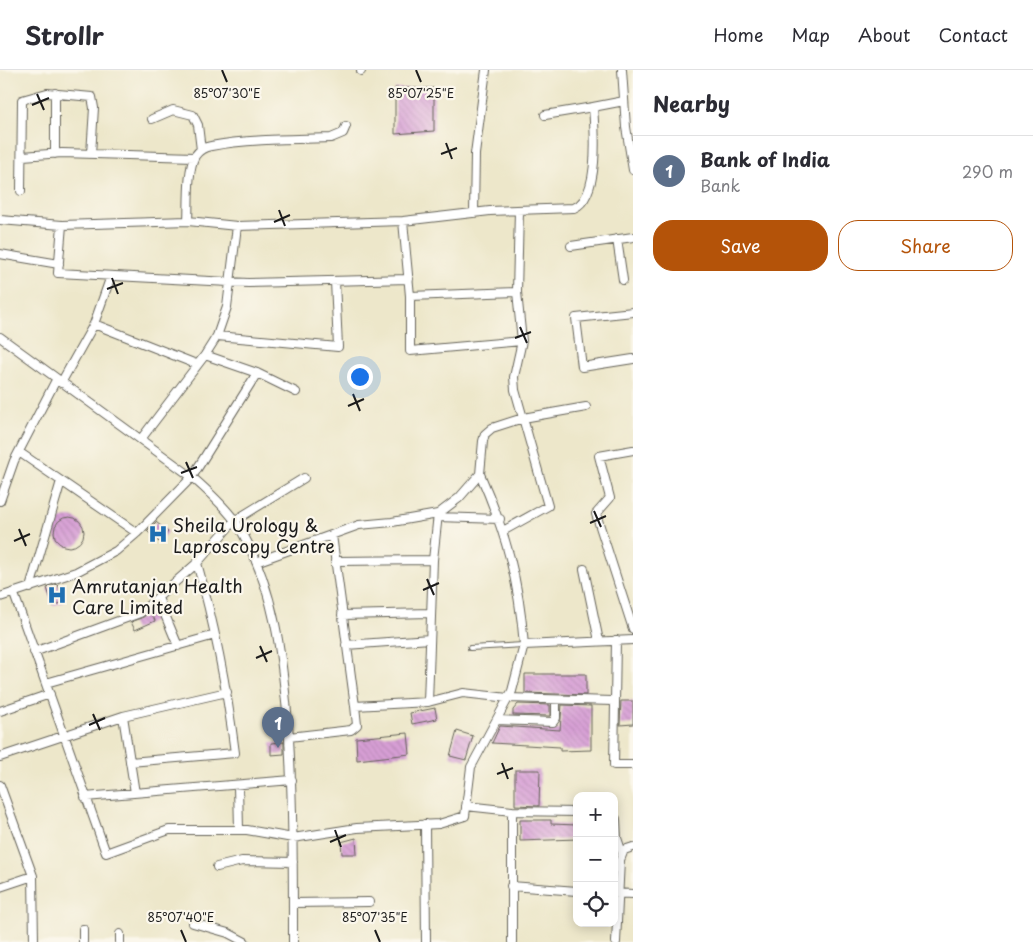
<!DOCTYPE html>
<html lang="en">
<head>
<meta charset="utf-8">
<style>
  body { margin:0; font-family:"Playpen Sans",sans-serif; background:#f2f2f3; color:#2b2b33 }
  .controls { position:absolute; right:15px; bottom:15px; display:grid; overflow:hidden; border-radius:10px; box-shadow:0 2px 12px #0003 }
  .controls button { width:45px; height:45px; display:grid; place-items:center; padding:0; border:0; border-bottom:1px solid #e1e1e2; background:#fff; color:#2b2b33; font:25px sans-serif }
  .you { position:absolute; left:359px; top:306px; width:18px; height:18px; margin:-12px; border:4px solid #fff; border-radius:50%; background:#1a73e8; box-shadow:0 0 0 8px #1a73e833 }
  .badge { display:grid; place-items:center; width:32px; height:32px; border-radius:50%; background:#b45309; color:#fff; font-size:16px; font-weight:700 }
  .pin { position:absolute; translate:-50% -41px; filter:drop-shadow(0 1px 2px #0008) }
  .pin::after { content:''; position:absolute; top:26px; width:18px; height:15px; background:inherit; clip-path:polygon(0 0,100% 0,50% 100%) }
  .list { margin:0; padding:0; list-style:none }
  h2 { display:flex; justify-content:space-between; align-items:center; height:65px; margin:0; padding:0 20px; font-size:21px }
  h2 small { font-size:16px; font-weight:400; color:#7c7c81 }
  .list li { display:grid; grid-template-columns:32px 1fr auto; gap:15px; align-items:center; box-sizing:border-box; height:70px; padding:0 20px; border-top:1px solid #e1e1e2 }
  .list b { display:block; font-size:19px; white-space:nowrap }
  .list p { margin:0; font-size:16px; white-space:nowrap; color:#7c7c81 }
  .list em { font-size:16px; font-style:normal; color:#7c7c81 }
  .actions { display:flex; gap:10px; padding:15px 20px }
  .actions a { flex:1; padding:11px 0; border:1px solid #b45309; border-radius:20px; text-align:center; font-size:18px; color:#b45309 }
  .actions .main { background:#b45309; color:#fff }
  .icon { flex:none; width:28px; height:28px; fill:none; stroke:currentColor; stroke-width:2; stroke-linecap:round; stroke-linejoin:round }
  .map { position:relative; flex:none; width:633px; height:872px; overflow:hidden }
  header { display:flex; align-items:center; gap:30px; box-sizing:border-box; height:70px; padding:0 25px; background:#fff; border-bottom:1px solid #e1e1e2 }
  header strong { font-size:24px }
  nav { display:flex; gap:28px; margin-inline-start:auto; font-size:18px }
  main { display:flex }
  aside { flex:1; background:#fff }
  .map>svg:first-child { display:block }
</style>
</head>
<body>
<header>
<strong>Strollr</strong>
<nav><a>Home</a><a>Map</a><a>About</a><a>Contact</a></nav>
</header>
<main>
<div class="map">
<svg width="633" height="872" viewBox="0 0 633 872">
  <defs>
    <pattern id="building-back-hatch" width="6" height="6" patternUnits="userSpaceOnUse" patternTransform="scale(1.25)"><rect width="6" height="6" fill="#d79fd5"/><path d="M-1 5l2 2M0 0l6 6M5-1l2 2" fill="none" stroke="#b888b6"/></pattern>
  </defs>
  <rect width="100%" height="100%" fill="#fbf7ec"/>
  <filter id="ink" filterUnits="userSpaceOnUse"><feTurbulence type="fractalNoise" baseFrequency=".02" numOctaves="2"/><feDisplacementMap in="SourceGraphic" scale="10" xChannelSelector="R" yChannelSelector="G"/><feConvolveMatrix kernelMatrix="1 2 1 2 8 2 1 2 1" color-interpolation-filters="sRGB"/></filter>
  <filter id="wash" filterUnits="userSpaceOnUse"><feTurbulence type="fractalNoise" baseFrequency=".0096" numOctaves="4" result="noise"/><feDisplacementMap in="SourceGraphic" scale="20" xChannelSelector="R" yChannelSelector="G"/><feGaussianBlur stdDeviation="1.12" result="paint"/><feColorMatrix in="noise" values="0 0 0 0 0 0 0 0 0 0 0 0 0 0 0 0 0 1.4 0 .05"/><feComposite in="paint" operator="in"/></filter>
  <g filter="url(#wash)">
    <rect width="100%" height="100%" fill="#ede7ca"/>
    <g id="blocks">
      <!-- building -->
      <path fill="url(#building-back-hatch)" d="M395,18H434V61L395,64Z
        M54 462a15 15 0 1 1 30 0a15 15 0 1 1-30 0Z
        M156,452L168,462L159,472L147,461Z
        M58,514L64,532L53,536L47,518Z
        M151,541L155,551L135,560L131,552L142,548Z
        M525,604H586V625L525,623Z
        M621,631H633V654L620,655Z
        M518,634L550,635V646L513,645V640Z
        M562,635L591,636V680L560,681V677L492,673L500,656L560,660Z
        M435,638L437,649L412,654L410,643Z
        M457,661L473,666L466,690L450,686Z
        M408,663L410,684L357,690L356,668Z
        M284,672V684L271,685V673Z
        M515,700H540L539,736L515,735Z
        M520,750H551V754L577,755V769L520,771Z
        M356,768L357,784H342L341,772Z"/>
    </g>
  </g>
  <g filter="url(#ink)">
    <use href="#blocks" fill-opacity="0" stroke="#656359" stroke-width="1"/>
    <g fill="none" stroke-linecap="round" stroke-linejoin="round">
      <defs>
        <path id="service" d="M470,578L523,575"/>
        <path id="minor" d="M622,0L626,57L633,100
          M361,1V0
          M55,23V84
          M545,45L593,37
          M152,49L173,40L193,45L198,55L201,80
          M23,86L62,83L194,87
          M21,121L22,30L47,23L92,27L94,38L91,84
          M474,143L475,84L486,0
          M0,150L62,155L188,151L237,156L403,151L490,141L574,138C600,127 595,61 593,37L624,31
          M188,151C189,135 187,100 195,86C199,80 205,77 211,76C247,69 294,69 331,68L343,63L346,56
          M403,151L410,226V281L522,271
          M62,155L58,203L248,213L409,209
          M617,169L623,210
          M571,176L633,167
          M0,184L59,194
          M410,226L517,222
          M633,242L576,248L582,297L633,289
          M94,254L196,294
          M217,266L338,277L335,211
          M0,267L192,407C208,421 231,442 241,460C275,521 282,585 288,653C293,726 293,799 293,872
          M205,285L257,303L296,322
          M61,313L94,254L111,206
          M141,369L205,285L217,266L227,237L237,156
          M633,380L599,386L610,428L596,444L633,559
          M19,382L137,463
          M480,404C506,463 519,511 524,575
          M0,431L14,391L56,310
          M437,447L500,449
          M503,461L548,436L515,320L514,307L522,271L517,222L519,141
          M332,465L355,636
          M335,491L433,490
          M256,492L359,455L392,452L438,444L459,428L480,404L483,371L485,364L492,358L523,348L586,337
          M584,499L599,571
          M30,518L61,411
          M14,524L106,783L169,760H247L293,768L357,758L439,754L465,746L471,697L512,621L524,575L633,570
          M0,527L76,502L116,481L137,463L192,407L257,303
          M158,528L178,576
          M342,545L431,543
          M616,570L614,695H633
          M346,575L430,569
          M34,582L140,543L197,493L234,451L304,408
          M46,613L215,565
          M428,632L433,490L438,444
          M0,641L50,624
          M123,646L135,723
          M497,650L553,652L556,648V630
          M289,667L351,660L357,655L355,636L428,632L463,623L508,628L613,631
          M0,687L123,646L227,622
          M130,692L235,683C227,619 215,556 197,493
          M0,715L33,806L0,817
          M238,715L239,760
          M85,727L292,710
          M466,736L512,741V872
          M512,741L577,742
          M616,749L617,768L622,783
          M425,754L426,872
          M217,797L242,791L293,792
          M33,806L34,872
          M511,816L577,821
          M614,823L633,824
          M293,833L369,832
          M193,853L228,863L245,872
          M83,859V872
          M120,872V864
          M616,872L620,790L624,780L633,777"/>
      </defs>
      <!-- service casing -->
      <use href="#service" stroke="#656359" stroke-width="6"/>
      <!-- minor casing -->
      <use href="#minor" stroke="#656359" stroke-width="10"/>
      <!-- service -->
      <use href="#service" stroke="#fff" stroke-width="4"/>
      <!-- minor -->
      <use href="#minor" stroke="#fff" stroke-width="8"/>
    </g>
  </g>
  <!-- ticks -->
  <path fill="none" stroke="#1c1c1c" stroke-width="2" d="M222,0L227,12M416,0L421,12M37,24L44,40M32,35L49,28M446,73L452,89M441,84L457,78M279,140L285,156M274,152L290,145M112,208L118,224M107,219L123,213M520,257L527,273M515,268L531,262M353,324L360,341M348,336L364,329M186,392L193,408M181,403L197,397M594,441L601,457M590,453L606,446M19,459L26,476M14,471L30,464M427,509L434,525M423,520L439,513M260,576L267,592M256,588L272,581M93,644L100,660M89,655L105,648M502,693L508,709M497,704L513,698M335,760L341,777M330,772L346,765M181,860L186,872M375,860L380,872"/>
  <!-- icons -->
  <defs>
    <symbol id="hospital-bare" viewBox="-9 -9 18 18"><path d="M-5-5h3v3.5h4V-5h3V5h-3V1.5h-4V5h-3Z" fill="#1f6fb2" stroke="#fbf7ec" stroke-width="2.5" paint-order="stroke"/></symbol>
  </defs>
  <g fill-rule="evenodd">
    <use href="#hospital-bare" x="144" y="450" width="28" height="28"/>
    <use href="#hospital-bare" x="43" y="511" width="28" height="28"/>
  </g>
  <g text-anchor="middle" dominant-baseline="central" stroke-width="4.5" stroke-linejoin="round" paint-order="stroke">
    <!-- poi labels -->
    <g font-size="18" fill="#1c1c1c" stroke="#fbf7ec" text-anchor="start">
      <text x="173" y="454">Sheila Urology &amp;<tspan x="173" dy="21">Laproscopy Centre</tspan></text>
      <text x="72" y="515">Amrutanjan Health<tspan x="72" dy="21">Care Limited</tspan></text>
    </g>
  </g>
  <g font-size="12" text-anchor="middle" fill="#1c1c1c" stroke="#fbf7ec" stroke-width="4.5" stroke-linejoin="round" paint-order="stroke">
    <text x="227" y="28">85°07'30"E</text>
    <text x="421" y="28">85°07'25"E</text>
    <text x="181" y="852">85°07'40"E</text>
    <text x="375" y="852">85°07'35"E</text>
  </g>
</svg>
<div class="controls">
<button>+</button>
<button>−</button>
<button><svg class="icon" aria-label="locate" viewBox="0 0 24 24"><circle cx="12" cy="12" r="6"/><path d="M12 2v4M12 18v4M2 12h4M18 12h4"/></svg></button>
</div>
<div class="you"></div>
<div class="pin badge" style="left:278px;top:678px;background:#5c6f8a">1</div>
</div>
<aside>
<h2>Nearby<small></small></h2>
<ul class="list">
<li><span class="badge" style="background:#5c6f8a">1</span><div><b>Bank of India</b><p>Bank</p></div><em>290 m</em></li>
</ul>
<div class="actions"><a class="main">Save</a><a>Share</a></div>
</aside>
</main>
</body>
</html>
